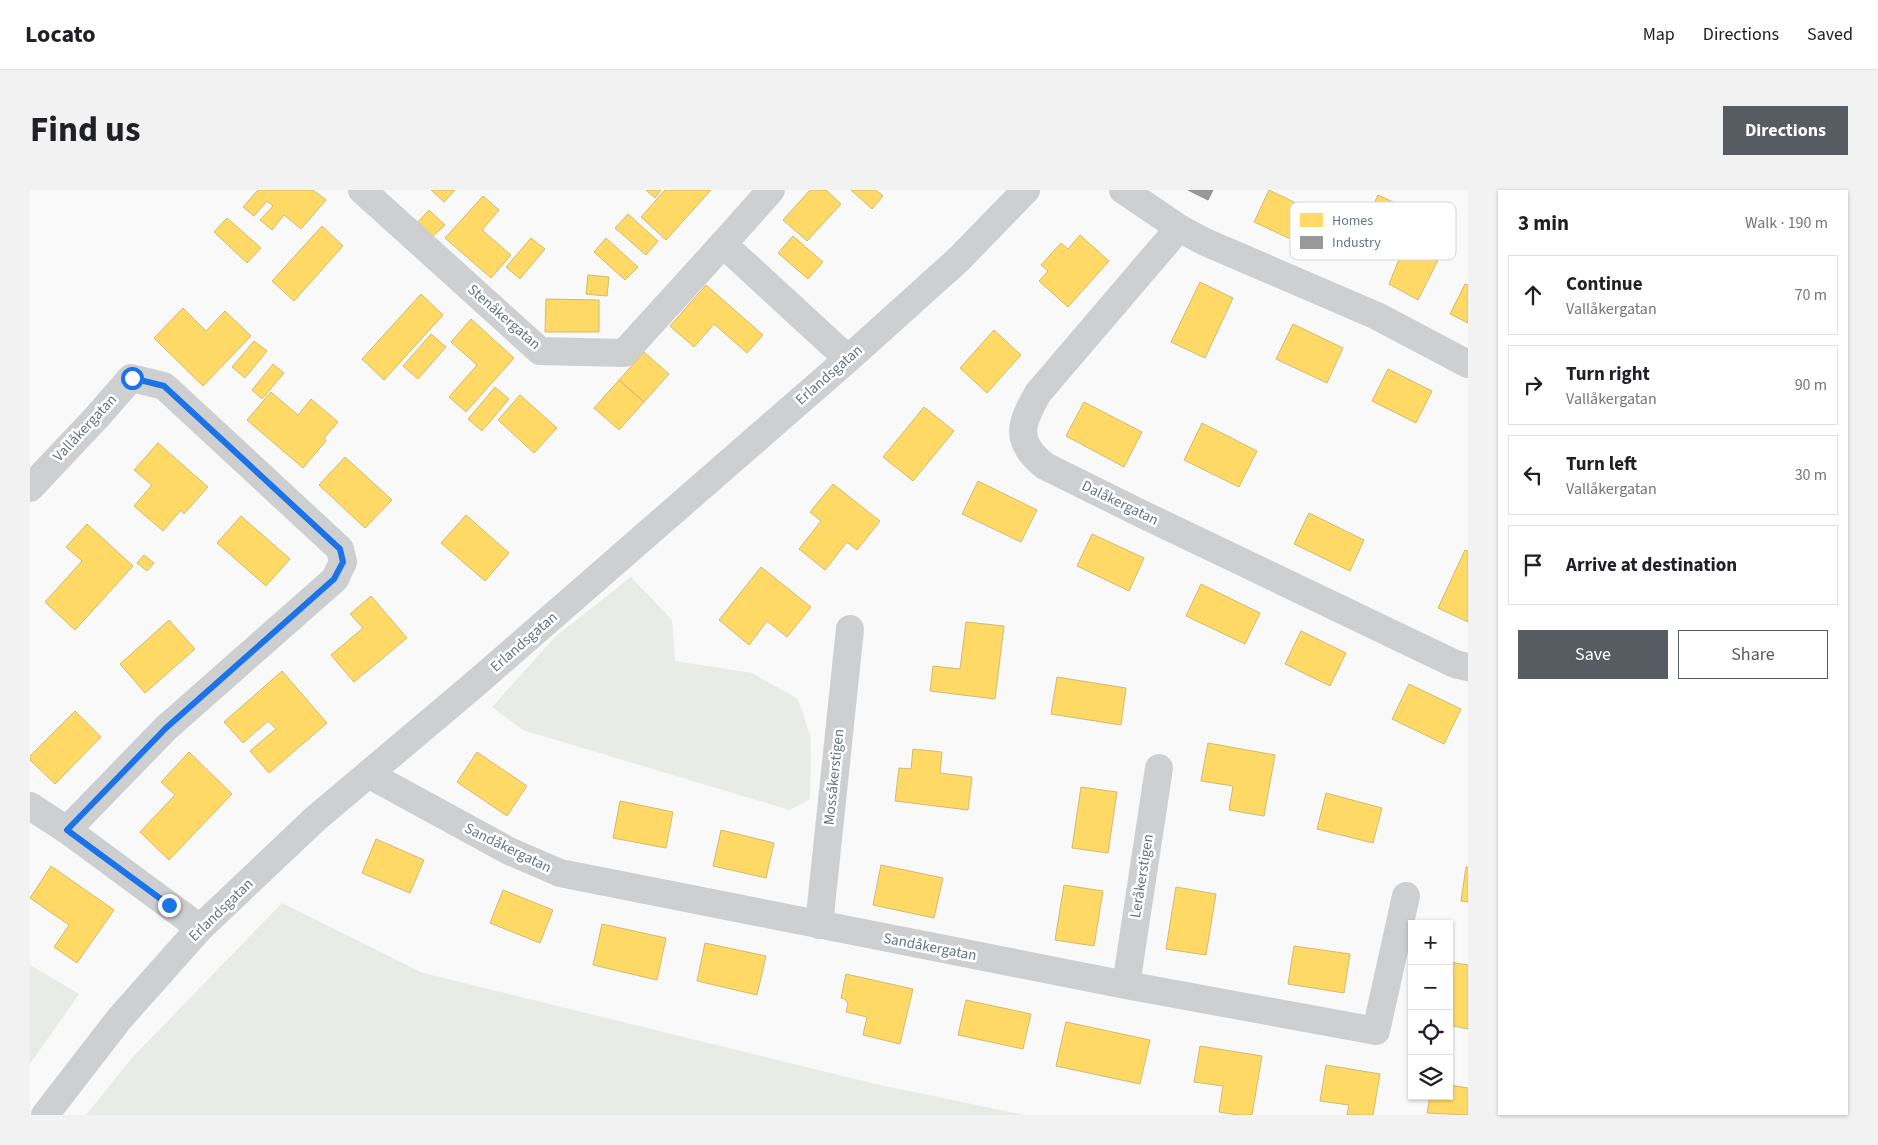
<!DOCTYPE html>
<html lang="en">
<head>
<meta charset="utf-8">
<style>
  body { margin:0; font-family:"Source Sans 3",sans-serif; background:#f2f2f2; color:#202124 }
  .controls { position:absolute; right:15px; bottom:15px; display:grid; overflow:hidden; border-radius:0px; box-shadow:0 1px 4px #0004 }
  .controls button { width:45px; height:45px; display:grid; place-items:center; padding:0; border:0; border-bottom:1px solid #e0e0e0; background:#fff; color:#202124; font:25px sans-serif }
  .stop { position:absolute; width:15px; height:15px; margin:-11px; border:4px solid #1a73e8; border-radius:50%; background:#fff }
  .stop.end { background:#1a73e8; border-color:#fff; box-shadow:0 1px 5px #0008 }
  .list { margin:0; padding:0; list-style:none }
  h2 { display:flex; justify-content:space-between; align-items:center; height:65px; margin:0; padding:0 20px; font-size:21px }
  h2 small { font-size:16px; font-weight:400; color:#757577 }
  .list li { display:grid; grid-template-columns:32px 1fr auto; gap:15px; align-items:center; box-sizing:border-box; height:80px; margin:0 10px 10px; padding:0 10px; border:1px solid #e0e0e0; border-radius:0px }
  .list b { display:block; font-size:19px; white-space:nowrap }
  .list p { margin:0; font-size:16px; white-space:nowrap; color:#757577 }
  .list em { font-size:16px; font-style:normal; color:#757577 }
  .actions { display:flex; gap:10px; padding:15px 20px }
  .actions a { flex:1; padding:11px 0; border:1px solid #565c61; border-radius:0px; text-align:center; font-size:18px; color:#565c61 }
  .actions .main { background:#565c61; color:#fff }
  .icon { flex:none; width:28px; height:28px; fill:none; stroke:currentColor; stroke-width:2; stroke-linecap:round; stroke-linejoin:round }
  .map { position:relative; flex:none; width:1438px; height:925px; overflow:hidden; border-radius:0px }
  header { display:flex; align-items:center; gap:30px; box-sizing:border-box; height:70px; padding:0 25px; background:#fff; border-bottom:1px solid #e0e0e0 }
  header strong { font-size:24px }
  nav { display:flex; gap:28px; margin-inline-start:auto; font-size:18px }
  .intro { display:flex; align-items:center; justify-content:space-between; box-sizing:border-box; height:120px; padding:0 30px }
  h1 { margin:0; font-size:35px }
  .button { padding:12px 22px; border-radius:0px; background:#565c61; color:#fff; font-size:18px; font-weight:700 }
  main { display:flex; gap:30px; padding:0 30px }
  aside { flex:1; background:#fff; border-radius:0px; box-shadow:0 1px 4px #0004 }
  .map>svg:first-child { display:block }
</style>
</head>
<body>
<header>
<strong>Locato</strong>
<nav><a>Map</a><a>Directions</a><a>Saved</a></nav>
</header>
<div class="intro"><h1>Find us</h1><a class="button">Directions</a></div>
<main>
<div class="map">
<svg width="1438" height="925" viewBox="0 0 1438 925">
  <rect width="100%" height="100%" fill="#f9f9f9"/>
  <!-- green -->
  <path fill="#e8ebe6" d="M601,387L642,430L645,471L722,483L768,509L781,548L780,609L760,620L493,540L462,517L525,447Z
    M252,713L393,783L841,893L994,925H56L101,869Z
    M0,775L49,804L0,874Z"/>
  <!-- homes -->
  <path fill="#ffd966" stroke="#d1bb6f" d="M228,0H283L296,10L271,39L254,25L242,40L230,30L243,16L237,11L224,26L213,17Z
    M401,0H425L414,12Z
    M616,0H631L625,8Z
    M635,0H681L636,50L611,27Z
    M780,0H796L811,14L777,51L753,30Z
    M821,0H846L853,6L842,19Z
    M1239,0L1297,28L1282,59L1224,32Z
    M1348,5L1393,26L1408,70L1388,110L1359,94L1370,67L1363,52L1333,37Z
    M453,6L469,20L452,40L481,65L461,88L415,48Z
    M399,20L415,35L403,46L388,32Z
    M598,24L628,51L616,65L585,38Z
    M197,28L231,58L217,73L184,42Z
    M292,36L313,56L264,111L242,91Z
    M1050,45L1079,71L1038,117L1009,91L1018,81L1011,75L1031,53L1038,59Z
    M763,46L793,72L778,89L748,63Z
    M501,48L515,59L490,89L476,77Z
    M576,48L608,77L595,90L564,62Z
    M558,85L579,87L577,106L556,104Z
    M1170,92L1203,108L1175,168L1141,152Z
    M1435,94L1438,95V133L1420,124Z
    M676,95L733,145L717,163L684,134L664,157L640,136Z
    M391,104L413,125L354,190L332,169Z
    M516,109L569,110V142H515Z
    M153,118L176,141L195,121L221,146L173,196L124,148Z
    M441,129L484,168L436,222L419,207L447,175L421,152Z
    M1263,134L1313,158L1297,193L1246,169Z
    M964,140L991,165L957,203L930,178Z
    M401,144L416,157L388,189L373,176Z
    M224,151L237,161L215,188L202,177Z
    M614,162L639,184L614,212L589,190Z
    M243,174L254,183L232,209L222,200Z
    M1358,179L1402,201L1386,233L1342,211Z
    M589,190L614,212L589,240L564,218Z
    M465,197L479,209L452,241L438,229Z
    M241,202L268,225L281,209L308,232L294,248L296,251L273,278L217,230Z
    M490,205L527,238L504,263L468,230Z
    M1054,212L1112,242L1094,277L1036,246Z
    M894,217L924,241L883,291L853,267Z
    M1172,233L1227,261L1209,297L1154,270Z
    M128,253L178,297L154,324L151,320L133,341L104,316L122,295L104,280Z
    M315,267L362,310L335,338L289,295Z
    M948,291L1007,320L991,352L932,324Z
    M803,294L850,331L827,360L817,352L795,380L769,359L791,331L780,322Z
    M1279,323L1334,350L1320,381L1264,354Z
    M436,325L479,363L455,391L411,353Z
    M211,326L260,369L236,396L187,353Z
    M57,334L103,376L45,440L15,412L52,371L36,357Z
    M1062,344L1114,368L1099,401L1047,376Z
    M1435,360L1438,361V432L1408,418Z
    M114,365L124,373L117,381L107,373Z
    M731,377L781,417L757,447L737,431L719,455L689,430Z
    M1171,394L1230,423L1215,454L1156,426Z
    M341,406L377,448L324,492L301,465L333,438L320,424Z
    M139,430L165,459L115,503L90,474Z
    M936,432L974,436L965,509L900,501L903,476L930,479Z
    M1271,441L1316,463L1300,496L1255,474Z
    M252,481L297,533L239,583L220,561L246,539L238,531L213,553L194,532Z
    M1027,487L1096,498L1091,535L1021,524Z
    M1379,494L1431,519L1414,554L1362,529Z
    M45,521L71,547L25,594L0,570V566Z
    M1178,553L1245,565L1234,626L1199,620L1203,596L1171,591Z
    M883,559L912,562L910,583L942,587L938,620L865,611L869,578L881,579Z
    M159,562L202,604L139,670L110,642L145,605L131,592Z
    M447,562L497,596L477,626L427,592Z
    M1051,597L1087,602L1078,663L1042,658Z
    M1296,603L1352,618L1343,653L1287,639Z
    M590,611L643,622L636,658L583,648Z
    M691,640L744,653L736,688L683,676Z
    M346,649L394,670L380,703L332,683Z
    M851,675L913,688L904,728L843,715Z
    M21,676L84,720L47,773L24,757L39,735L0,708Z
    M1436,677H1438V712L1431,711Z
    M1034,695L1073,701L1064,756L1025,750Z
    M1146,697L1186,704L1176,765L1136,759Z
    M473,700L523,720L510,753L460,733Z
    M572,734L636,748L627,790L563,775Z
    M675,753L736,766L727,805L667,791Z
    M1264,756L1320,764L1314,803L1258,794Z
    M1419,772L1438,775V839L1419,835Z
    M816,784L883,799L870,854L833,845L837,827L816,822L818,814L815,809L811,808Z
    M936,810L1001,824L993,859L928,845Z
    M1036,832L1120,850L1110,894L1026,876Z
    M1170,856L1232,866L1222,925H1208L1189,922L1193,896L1164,892Z
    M1296,875L1350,884L1343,925H1317L1319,915L1290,911Z
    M1419,895L1438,898V925L1397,923L1400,906H1419Z"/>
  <!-- industry -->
  <path fill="#999" stroke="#898e92" d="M1158,0H1183L1178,10Z"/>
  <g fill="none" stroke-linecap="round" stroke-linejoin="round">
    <!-- street -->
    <path stroke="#cecfd0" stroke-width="28" d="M332,0L510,161L594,163L693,54L818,169
      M1093,0L1149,38L1173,51L1347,126L1438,174
      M1149,38L1008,203C990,235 984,251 1015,276L1116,326L1425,474L1438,477
      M693,54L741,0
      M0,298L66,228L101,188L134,196L310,359L313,372L305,389L136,538L37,640
      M338,584L479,661L530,683L1096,795L1346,841L1376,706
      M0,616L37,640L170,738
      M789,735L820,439
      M1096,795L1129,578
      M15,925L90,828L170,738L285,629L445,494L818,169L929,69L996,0"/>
  </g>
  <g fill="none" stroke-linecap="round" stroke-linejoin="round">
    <!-- route -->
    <path stroke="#1a73e8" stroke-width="6" d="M102,188L134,196L310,359L313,372L304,389L136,538L37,640L139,715"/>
  </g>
  <g text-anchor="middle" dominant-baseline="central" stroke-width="5" stroke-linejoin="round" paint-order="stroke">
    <!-- street labels -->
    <g font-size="15" fill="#657683" stroke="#fff">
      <text transform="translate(474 127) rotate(41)">Stenåkergatan</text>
      <text transform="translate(799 185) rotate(-41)">Erlandsgatan</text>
      <text transform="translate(55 238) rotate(-47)">Vallåkergatan</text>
      <text transform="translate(1090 313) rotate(26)">Dalåkergatan</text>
      <text transform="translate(494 452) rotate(-41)">Erlandsgatan</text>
      <text transform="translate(804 587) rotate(-84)">Mossåkerstigen</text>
      <text transform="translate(478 658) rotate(26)">Sandåkergatan</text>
      <text transform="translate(1112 686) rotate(-81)">Leråkerstigen</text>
      <text transform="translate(191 720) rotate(-44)">Erlandsgatan</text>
      <text transform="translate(900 757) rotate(11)">Sandåkergatan</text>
    </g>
  </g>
  <!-- legend -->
  <rect x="1260" y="12" width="166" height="58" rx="8" fill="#fff" stroke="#d1d6da" stroke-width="1"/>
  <rect x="1270" y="23" width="23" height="14" fill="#ffd966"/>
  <rect x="1270" y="46" width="23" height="13" fill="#999"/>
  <g font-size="14" fill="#657683">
    <text x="1302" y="35">Homes</text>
    <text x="1302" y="57">Industry</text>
  </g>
</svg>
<div class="controls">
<button>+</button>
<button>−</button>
<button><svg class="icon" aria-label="locate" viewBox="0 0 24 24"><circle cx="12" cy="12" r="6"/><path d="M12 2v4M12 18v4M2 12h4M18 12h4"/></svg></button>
<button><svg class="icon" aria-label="layers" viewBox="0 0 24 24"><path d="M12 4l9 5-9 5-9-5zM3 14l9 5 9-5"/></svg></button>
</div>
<div class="stop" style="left:102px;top:188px"></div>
<div class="stop end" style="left:139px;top:715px"></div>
</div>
<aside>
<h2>3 min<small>Walk · 190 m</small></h2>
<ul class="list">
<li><svg class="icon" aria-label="ahead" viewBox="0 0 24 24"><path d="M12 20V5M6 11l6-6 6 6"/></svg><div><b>Continue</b><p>Vallåkergatan</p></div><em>70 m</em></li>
<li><svg class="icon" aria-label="right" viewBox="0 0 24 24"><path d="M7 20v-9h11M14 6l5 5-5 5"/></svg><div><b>Turn right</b><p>Vallåkergatan</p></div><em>90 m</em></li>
<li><svg class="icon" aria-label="left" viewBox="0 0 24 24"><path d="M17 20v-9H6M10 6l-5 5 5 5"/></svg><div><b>Turn left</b><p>Vallåkergatan</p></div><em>30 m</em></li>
<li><svg class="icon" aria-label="arrive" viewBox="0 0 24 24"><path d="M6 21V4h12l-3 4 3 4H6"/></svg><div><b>Arrive at destination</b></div></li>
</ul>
<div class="actions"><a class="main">Save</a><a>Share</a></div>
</aside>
</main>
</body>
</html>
